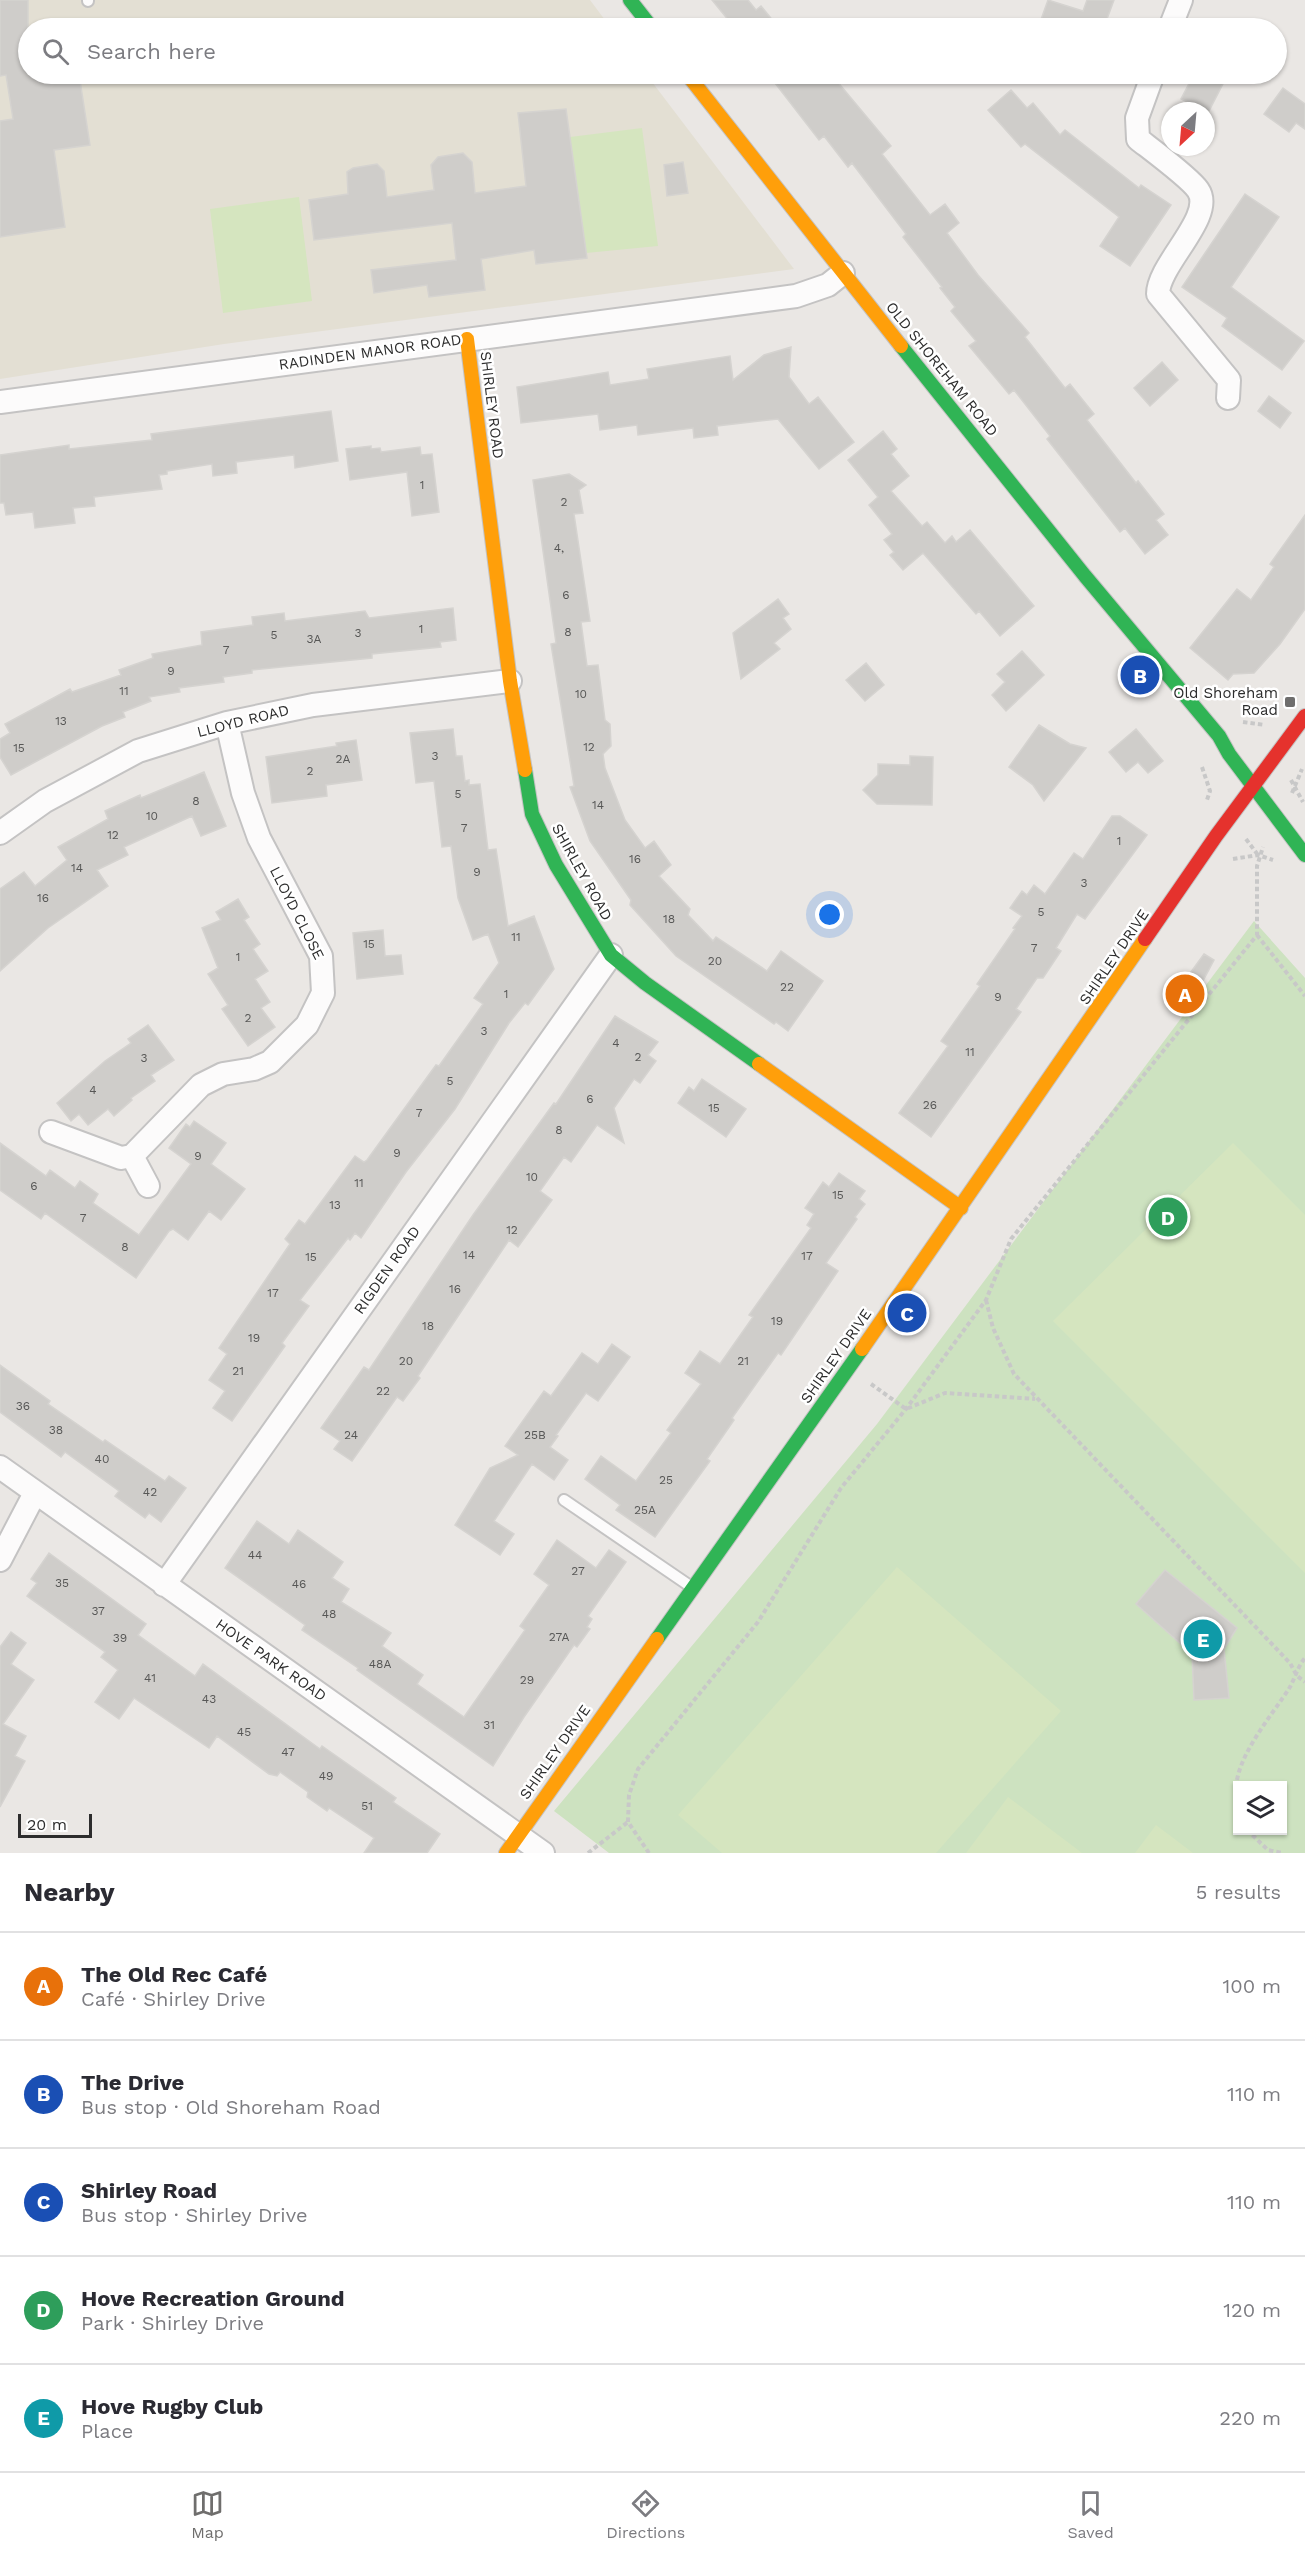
<!DOCTYPE html>
<html lang="en">
<head>
<meta charset="utf-8">
<style>
  body { margin:0; font-family:"Work Sans",sans-serif; background:#f7f7f7; color:#2b2b33 }
  .controls { position:absolute; right:18px; bottom:18px; display:grid; overflow:hidden; border-radius:0px; box-shadow:0 2px 4px #0004 }
  .controls button { width:54px; height:54px; display:grid; place-items:center; padding:0; border:0; border-bottom:2px solid #e1e1e2; background:#fff; color:#2b2b33; font:30px sans-serif }
  .compass { position:absolute; left:1161px; top:102px; width:54px; height:54px; border-radius:50%; background:#fff; box-shadow:0 2px 4px #0004; rotate:206deg }
  .scale { position:absolute; left:18px; bottom:15px; width:74px; box-sizing:border-box; padding-left:6px; border:3px solid #2d2d2d; border-top:0; font-size:16px; line-height:21px; white-space:nowrap; color:#2d2d2d; -webkit-text-stroke:4px #fff; paint-order:stroke }
  .you { position:absolute; left:830px; top:915px; width:21px; height:21px; margin:-15px; border:4px solid #fff; border-radius:50%; background:#1a73e8; box-shadow:0 0 0 9px #1a73e833 }
  .badge { display:grid; place-items:center; width:39px; height:39px; border-radius:50%; background:#6f6e6d; color:#fff; font-size:20px; font-weight:700 }
  .pin { position:absolute; translate:-50% -50%; border:3px solid #fff; box-shadow:0 2px 6px #0006 }
  .list { margin:0; padding:0; list-style:none }
  h2 { display:flex; justify-content:space-between; align-items:center; height:78px; margin:0; padding:0 24px; font-size:26px }
  h2 small { font-size:20px; font-weight:400; color:#7c7c81 }
  .list li { display:grid; grid-template-columns:39px 1fr auto; gap:18px; align-items:center; box-sizing:border-box; height:108px; padding:0 24px; border-top:2px solid #e1e1e2 }
  .list b { display:block; font-size:22px; white-space:nowrap }
  .list p { margin:0; font-size:20px; white-space:nowrap; color:#7c7c81 }
  .list em { font-size:20px; font-style:normal; color:#7c7c81 }
  .icon { flex:none; width:33px; height:33px; fill:none; stroke:currentColor; stroke-width:2; stroke-linecap:round; stroke-linejoin:round }
  .map { position:relative; flex:none; width:1305px; height:1853px; overflow:hidden }
  .search { position:absolute; background:#fff; box-shadow:0 2px 4px #0004; left:18px; right:18px; top:18px; height:66px; display:flex; align-items:center; gap:15px; box-sizing:border-box; padding:0 21px; border-radius:33px; color:#7c7c81; font-size:22px }
  .sheet { height:618px; background:#fff }
  nav { display:flex; justify-content:space-around; align-items:center; box-sizing:border-box; height:84px; border-top:2px solid #e1e1e2; background:#fff; font-size:16px; color:#7c7c81 }
  nav a { display:grid; justify-items:center; gap:3px }
  nav .on { color:#6f6e6d }
  .map>svg:first-child { display:block }
</style>
</head>
<body>
<div class="map">
<svg width="1305" height="1853" viewBox="0 0 1305 1853">
  <rect width="100%" height="100%" fill="#eae7e4"/>
  <!-- education -->
  <path fill="#e3dfd3" d="M0,0H590L611,28H28V74H646L794,269L224,344L0,379Z"/>
  <!-- green -->
  <path fill="#cde2c0" fill-rule="evenodd" d="M1254,921L1305,978V1853H609L554,1811L877,1424ZM1238,1786H1282V1830H1238Z"/>
  <!-- pitch -->
  <path fill="#d5e5bf" d="M642,128L658,246L586,253L570,137Z
    M299,197L312,301L223,313L210,209Z
    M1233,1143L1305,1215V1573L1053,1321Z
    M897,1567L1061,1711L936,1853H722L678,1815Z
    M1008,1797L1082,1853H966Z
    M1156,1825L1193,1853H1135Z"/>
  <!-- building -->
  <path fill="#cfcdca" stroke="#d5d3d0" stroke-width="1.5" d="M0,0H28V74H79L90,145L54,150L65,227L0,237V121L13,119L6,75L0,76Z
    M712,0H748L756,10L761,6L779,28H732L734,27Z
    M1048,0L1083,11L1087,0H1114L1107,19L1125,26V28H1038Z
    M768,74H831L891,146L882,154L930,215L945,204L959,223L947,233L978,275L1029,333L1025,337L1065,388L1070,384L1094,414L1087,420L1136,483L1138,481L1164,514L1156,520L1168,535L1145,554L1125,528L1120,532L1047,439L1050,436L1014,390L1009,394L969,346L976,341L951,311L955,307L940,288L942,287L903,237L906,234L852,163L848,167L824,136L819,140Z
    M1194,74H1228L1209,111H1188L1192,104L1181,99Z
    M1283,88L1305,104V129L1296,123L1289,132L1264,114Z
    M1011,90L1027,108L1033,103L1060,135L1065,130L1139,188L1141,185L1171,205L1130,266L1100,246L1119,217L1025,144L1021,147L988,110Z
    M566,109L587,258L536,264L534,250L481,259L485,290L429,297L427,285L374,293L371,270L456,260L452,223L314,240L309,200L348,194L347,172L353,168L377,164L384,171L387,197L434,190L431,165L438,157L463,153L472,162L475,193L526,186L518,113Z
    M683,162L688,193L667,196L664,165Z
    M1245,194L1279,217L1231,287L1304,341L1282,370L1222,326L1227,318L1182,287Z
    M791,347L789,377L809,404L818,397L854,442L819,469L778,419L717,426L718,435L694,438L693,428L638,435L637,425L600,430L598,414L521,423L517,387L608,372L610,385L649,379L647,369L730,356L733,380L764,355Z
    M1162,362L1178,380L1150,406L1134,388Z
    M1269,396L1291,413L1280,428L1258,411Z
    M331,411L338,461L295,468L294,455L236,462L237,473L213,476L212,464L167,471V474L159,475L162,489L94,497L95,506L73,508L75,523L35,528L33,512L6,515L4,503H0V455L69,445V449L152,440L151,434Z
    M883,431L897,449L891,454L909,476L891,491L922,526L927,522L945,543L952,536L956,542L970,530L1034,606L1000,636L979,611L976,614L923,553L903,570L890,555L894,552L884,540L892,534L869,505L878,497L848,460Z
    M371,446V449L380,448L381,452L420,447L421,455L432,454L439,512L412,516L407,472L350,480L346,449Z
    M569,474L586,485L579,490L583,513L574,514L590,621L581,622L587,666L598,665L605,720L610,724L611,746L603,754L605,768L625,820L645,848L654,841L671,865L659,876L690,909L688,915L713,941L716,937L767,971L781,951L823,981L788,1031L776,1022L774,1024L676,956L630,905L631,900L590,841L570,787L574,786L551,644L556,643L533,480Z
    M1305,515V609L1280,644L1254,673L1233,674L1228,680L1190,648L1237,589L1251,600L1274,567L1270,564Z
    M778,599L789,614L783,618L791,629L774,643L780,649L741,679L733,633Z
    M453,608L456,640L440,642L441,647L372,654V658L252,670V673L223,677L224,682L179,688L180,692L149,697L151,701L123,712L125,717L102,726L11,775L0,757V739L10,733L5,724L70,689L72,692L121,675L119,670L153,658L152,654L202,645L201,632L253,625L252,617L284,613L285,621L365,611L369,618Z
    M1022,651L1044,675L1006,711L992,695L1005,682L997,674Z
    M866,663L884,685L865,701L846,680Z
    M1039,725L1070,744L1086,748L1044,801L1033,785L1009,767Z
    M453,729L456,756H462L465,781L469,780V785L480,784L488,850L496,849L508,926L534,916L554,969L528,1005L525,1003L509,1023L455,1109L406,1172L361,1238L355,1233L350,1240L348,1238L300,1300L309,1306L282,1343L285,1346L232,1421L213,1408L225,1391L209,1380L227,1354L219,1348L290,1244L285,1239L299,1220L305,1224L355,1156L364,1162L367,1160L436,1065L439,1066L483,1004L474,998L499,963L488,934L473,940L458,898L451,846L442,847L434,781L416,783L410,733Z
    M1136,729L1163,761L1148,773L1138,762L1126,772L1109,752Z
    M356,740L362,780L326,785L327,796L272,803L266,757L337,746L336,743Z
    M910,756L933,757L932,805L877,804L863,790L878,775V764L910,765Z
    M204,772L226,826L201,836L192,816L124,847L128,855L97,870L108,886L48,928L0,971V889L24,872L35,886L67,860L58,847L108,819L105,811L140,795L141,798Z
    M1112,816H1120L1147,835L1085,919L1077,914L1056,948L1061,951L1043,978H1037L1016,1009L1021,1012L931,1137L899,1113L948,1046L941,1041L980,986L977,984L1015,929L1013,928L1022,916L1010,908L1022,891L1027,895L1034,885L1045,894L1074,853L1083,859Z
    M238,899L249,917L244,920L260,944L253,949L268,971L255,979L270,1002L261,1008L275,1027L248,1046L222,1009L228,1005L208,974L218,968L202,928L221,920L216,912Z
    M383,930L385,956L401,955L403,974L357,979L353,933Z
    M1204,954L1214,960L1187,1011L1172,998Z
    M615,1016L658,1042L648,1055L656,1061L640,1083L634,1079L614,1108L624,1143L597,1125L571,1162L564,1157L540,1191L552,1200L518,1247L509,1240L418,1376L420,1378L403,1401L397,1397L352,1461L334,1449L340,1441L321,1428L364,1367L369,1370L473,1215L554,1103L556,1104Z
    M148,1025L174,1060L151,1075L155,1081L131,1098L132,1100L114,1116L108,1109L88,1125L79,1114L71,1121L57,1103L105,1061L131,1043L128,1039Z
    M702,1079L746,1109L726,1137L678,1103L689,1087L694,1091Z
    M194,1121L226,1143L211,1164L245,1189L221,1220L209,1211L188,1240L173,1229L169,1231L136,1278L45,1213L41,1219L0,1190V1143L46,1176L50,1170L75,1188L80,1181L98,1194L93,1203L139,1235L191,1164L169,1148L186,1124L190,1127Z
    M839,1173L865,1191L859,1199L865,1204L855,1217L857,1219L826,1263L838,1271L781,1355L778,1353L732,1418L734,1420L707,1459L710,1461L655,1537L616,1510L620,1505L585,1479L601,1456L636,1481L671,1433L667,1430L701,1384L685,1373L700,1351L720,1364L753,1317L749,1315L811,1228L807,1225L814,1214L805,1208L823,1182L829,1187Z
    M612,1344L630,1357L598,1401L586,1393L556,1435L558,1436L550,1447L568,1460L554,1480L532,1464L494,1521L514,1534L500,1555L455,1525L490,1468L518,1455L505,1446L544,1391L551,1396L582,1353L598,1364Z
    M0,1365L50,1401L48,1404L103,1442L105,1440L165,1481L169,1476L186,1488L161,1522L149,1513L145,1518L115,1496L119,1491L65,1452L61,1457L0,1412Z
    M257,1521L289,1544L298,1530L343,1562L332,1578L349,1589L341,1602L391,1633L382,1646L423,1675L417,1684L464,1717L525,1630L520,1626L549,1585L534,1574L557,1540L596,1568L609,1550L626,1562L588,1616L592,1619L587,1627L590,1629L577,1647L574,1645L524,1717L493,1766L357,1670L358,1668L302,1630L305,1625L225,1568Z
    M49,1553L146,1624L138,1635L195,1676L203,1664L320,1749L322,1746L396,1798L393,1802L440,1834L427,1853H364L374,1838L329,1808L327,1811L307,1797L308,1792L280,1772L277,1776L269,1774L217,1736L209,1748L134,1698L119,1719L95,1702L118,1670L101,1657L105,1652L27,1596L37,1583L31,1579Z
    M1165,1570L1237,1628L1224,1649L1229,1698L1194,1700L1192,1654L1136,1604Z
    M11,1632L26,1643L11,1664L34,1680L3,1724L26,1736L15,1756L25,1761L0,1807V1647Z"/>
  <g fill="none" stroke-linecap="round" stroke-linejoin="round">
    <defs>
      <path id="lane" d="M88,0V1
        M564,1500L690,1586"/>
      <path id="street" d="M1170,28L1181,0
        M1153,74L1137,118L1138,139C1152,150 1190,178 1198,190C1216,216 1158,264 1158,294L1229,380L1228,398
        M0,402L796,296L828,285L843,273
        M0,833L45,801L138,751L227,723L313,705L510,681
        M51,1132L121,1158L132,1156L201,1085L223,1074L254,1069L270,1062L307,1025L323,993L321,956L259,838L243,793L227,723
        M132,1156L148,1186
        M0,1467L543,1853
        M0,1560L35,1493
        M164,1585L611,955"/>
      <path id="fast" d="M630,0L652,28
        M901,346L1085,576L1219,736L1229,754L1305,855
        M525,770L532,814L556,865L611,955L645,983L759,1064
        M657,1639L862,1349"/>
      <path id="slow" d="M687,74L901,346
        M467,339L510,681L525,770
        M759,1064L961,1208
        M862,1349L1145,939
        M506,1853L657,1639"/>
      <path id="jam" d="M1145,939L1216,836L1305,716"/>
    </defs>
    <!-- lane casing -->
    <use href="#lane" stroke="#c4c3c3" stroke-width="14"/>
    <!-- street casing -->
    <use href="#street" stroke="#c4c3c3" stroke-width="26"/>
    <!-- fast casing -->
    <use href="#fast" stroke="#c4c3c3" stroke-width="16"/>
    <!-- slow casing -->
    <use href="#slow" stroke="#c4c3c3" stroke-width="16"/>
    <!-- jam casing -->
    <use href="#jam" stroke="#c4c3c3" stroke-width="16"/>
    <!-- path -->
    <path stroke="#c8c8c8" stroke-width="4" stroke-dasharray="4.5 3" stroke-linecap="butt" d="M1243,722L1265,725
      M1202,767L1210,791L1207,800
      M1291,780L1303,802
      M1292,793L1302,769
      M1246,839L1258,855
      M1233,859L1258,855L1273,860
      M1257,935L1305,996
      M986,1300L993,1328L1014,1374L1290,1663L1297,1676L1305,1682
      M871,1384L906,1409L945,1393L1035,1399
      M1238,1802C1226,1767 1272,1716 1290,1687C1295,1678 1298,1666 1305,1658
      M1247,1830L1268,1850L1282,1853
      M588,1853L628,1822
      M649,1853L628,1822L629,1795L638,1769L758,1622L841,1488L906,1409L986,1300L1011,1239L1257,935V866L1263,847"/>
    <!-- lane -->
    <use href="#lane" stroke="#fcfbfb" stroke-width="10"/>
    <!-- street -->
    <use href="#street" stroke="#fcfbfb" stroke-width="22"/>
    <!-- fast -->
    <use href="#fast" stroke="#30b455" stroke-width="14"/>
    <!-- slow -->
    <use href="#slow" stroke="#ff9f0a" stroke-width="14"/>
    <!-- jam -->
    <use href="#jam" stroke="#e5322d" stroke-width="14"/>
  </g>
  <!-- markers -->
  <rect fill="#6f6e6d" stroke="#fff" stroke-width="2" x="1284" y="696" width="12" height="12" rx="3"/>
  <g text-anchor="middle" dominant-baseline="central" stroke-width="5" stroke-linejoin="round" paint-order="stroke">
    <!-- number labels -->
    <g font-size="12" fill="#575756">
      <text x="422" y="485">1</text>
      <text x="564" y="502">2</text>
      <text x="559" y="548">4,</text>
      <text x="566" y="595">6</text>
      <text x="421" y="629">1</text>
      <text x="568" y="632">8</text>
      <text x="358" y="633">3</text>
      <text x="274" y="635">5</text>
      <text x="314" y="639">3A</text>
      <text x="226" y="650">7</text>
      <text x="171" y="671">9</text>
      <text x="124" y="691">11</text>
      <text x="581" y="694">10</text>
      <text x="61" y="721">13</text>
      <text x="589" y="747">12</text>
      <text x="19" y="748">15</text>
      <text x="435" y="756">3</text>
      <text x="343" y="759">2A</text>
      <text x="310" y="771">2</text>
      <text x="458" y="794">5</text>
      <text x="196" y="801">8</text>
      <text x="598" y="805">14</text>
      <text x="152" y="816">10</text>
      <text x="464" y="828">7</text>
      <text x="113" y="835">12</text>
      <text x="1119" y="841">1</text>
      <text x="635" y="859">16</text>
      <text x="77" y="868">14</text>
      <text x="477" y="872">9</text>
      <text x="1084" y="883">3</text>
      <text x="43" y="898">16</text>
      <text x="1041" y="912">5</text>
      <text x="669" y="919">18</text>
      <text x="516" y="937">11</text>
      <text x="369" y="944">15</text>
      <text x="1034" y="948">7</text>
      <text x="238" y="957">1</text>
      <text x="715" y="961">20</text>
      <text x="787" y="987">22</text>
      <text x="506" y="994">1</text>
      <text x="998" y="997">9</text>
      <text x="248" y="1018">2</text>
      <text x="484" y="1031">3</text>
      <text x="616" y="1043">4</text>
      <text x="970" y="1052">11</text>
      <text x="638" y="1057">2</text>
      <text x="144" y="1058">3</text>
      <text x="450" y="1081">5</text>
      <text x="93" y="1090">4</text>
      <text x="590" y="1099">6</text>
      <text x="930" y="1105">26</text>
      <text x="714" y="1108">15</text>
      <text x="419" y="1113">7</text>
      <text x="559" y="1130">8</text>
      <text x="397" y="1153">9</text>
      <text x="198" y="1156">9</text>
      <text x="532" y="1177">10</text>
      <text x="359" y="1183">11</text>
      <text x="34" y="1186">6</text>
      <text x="838" y="1195">15</text>
      <text x="335" y="1205">13</text>
      <text x="83" y="1218">7</text>
      <text x="512" y="1230">12</text>
      <text x="125" y="1247">8</text>
      <text x="469" y="1255">14</text>
      <text x="807" y="1256">17</text>
      <text x="311" y="1257">15</text>
      <text x="455" y="1289">16</text>
      <text x="273" y="1293">17</text>
      <text x="777" y="1321">19</text>
      <text x="428" y="1326">18</text>
      <text x="254" y="1338">19</text>
      <text x="406" y="1361">20</text>
      <text x="743" y="1361">21</text>
      <text x="238" y="1371">21</text>
      <text x="383" y="1391">22</text>
      <text x="23" y="1406">36</text>
      <text x="56" y="1430">38</text>
      <text x="351" y="1435">24</text>
      <text x="535" y="1435">25B</text>
      <text x="102" y="1459">40</text>
      <text x="666" y="1480">25</text>
      <text x="150" y="1492">42</text>
      <text x="645" y="1510">25A</text>
      <text x="255" y="1555">44</text>
      <text x="578" y="1571">27</text>
      <text x="62" y="1583">35</text>
      <text x="299" y="1584">46</text>
      <text x="98" y="1611">37</text>
      <text x="329" y="1614">48</text>
      <text x="559" y="1637">27A</text>
      <text x="120" y="1638">39</text>
      <text x="380" y="1664">48A</text>
      <text x="150" y="1678">41</text>
      <text x="527" y="1680">29</text>
      <text x="209" y="1699">43</text>
      <text x="489" y="1725">31</text>
      <text x="244" y="1732">45</text>
      <text x="288" y="1752">47</text>
      <text x="326" y="1776">49</text>
      <text x="367" y="1806">51</text>
    </g>
    <!-- street labels -->
    <g font-size="15" fill="#2d2d2d" stroke="#fff">
      <text transform="translate(370 352) rotate(-8)">RADINDEN MANOR ROAD</text>
      <text transform="translate(942 369) rotate(51)">OLD SHOREHAM ROAD</text>
      <text transform="translate(492 405) rotate(83)">SHIRLEY ROAD</text>
      <text transform="translate(243 721) rotate(-14)">LLOYD ROAD</text>
      <text transform="translate(582 872) rotate(61)">SHIRLEY ROAD</text>
      <text transform="translate(297 913) rotate(63)">LLOYD CLOSE</text>
      <text transform="translate(1114 957) rotate(-56)">SHIRLEY DRIVE</text>
      <text transform="translate(387 1270) rotate(-55)">RIGDEN ROAD</text>
      <text transform="translate(836 1356) rotate(-55)">SHIRLEY DRIVE</text>
      <text transform="translate(271 1660) rotate(35)">HOVE PARK ROAD</text>
      <text transform="translate(555 1752) rotate(-55)">SHIRLEY DRIVE</text>
    </g>
    <!-- poi labels -->
    <g font-size="15" fill="#2d2d2d" stroke="#fff" text-anchor="end">
      <text x="1278" y="693">Old Shoreham<tspan x="1278" dy="17">Road</tspan></text>
    </g>
  </g>
</svg>
<div class="controls">
<button><svg class="icon" aria-label="layers" viewBox="0 0 24 24"><path d="M12 4l9 5-9 5-9-5zM3 14l9 5 9-5"/></svg></button>
</div>
<svg class="compass" viewBox="-18 -18 36 36"><path d="M0-13l5 13h-10z" fill="#e53935"/><path d="M0 13l5-13h-10z" fill="#7c7c81"/></svg>
<div class="scale">20 m</div>
<div class="you"></div>
<div class="pin badge" style="left:1185px;top:994px;background:#e8710a">A</div>
<div class="pin badge" style="left:1140px;top:675px;background:#1a4fb4">B</div>
<div class="pin badge" style="left:907px;top:1313px;background:#1a4fb4">C</div>
<div class="pin badge" style="left:1168px;top:1217px;background:#2e9e5b">D</div>
<div class="pin badge" style="left:1203px;top:1639px;background:#0f9aa8">E</div>
<div class="search"><svg class="icon" aria-label="search" viewBox="0 0 24 24"><circle cx="10" cy="10" r="6"/><path d="M15 15l6 6"/></svg>Search here</div>
</div>
<section class="sheet">
<h2>Nearby<small>5 results</small></h2>
<ul class="list">
<li><span class="badge" style="background:#e8710a">A</span><div><b>The Old Rec Café</b><p>Café · Shirley Drive</p></div><em>100 m</em></li>
<li><span class="badge" style="background:#1a4fb4">B</span><div><b>The Drive</b><p>Bus stop · Old Shoreham Road</p></div><em>110 m</em></li>
<li><span class="badge" style="background:#1a4fb4">C</span><div><b>Shirley Road</b><p>Bus stop · Shirley Drive</p></div><em>110 m</em></li>
<li><span class="badge" style="background:#2e9e5b">D</span><div><b>Hove Recreation Ground</b><p>Park · Shirley Drive</p></div><em>120 m</em></li>
<li><span class="badge" style="background:#0f9aa8">E</span><div><b>Hove Rugby Club</b><p>Place</p></div><em>220 m</em></li>
</ul>
</section>
<nav>
<a class="on"><svg class="icon" aria-label="map" viewBox="0 0 24 24"><path d="M3 6l6-2 6 2 6-2v14l-6 2-6-2-6 2zM9 4v14M15 6v14"/></svg>Map</a>
<a><svg class="icon" aria-label="directions" viewBox="0 0 24 24"><path d="M12 3l9 9-9 9-9-9zM9 14v-3h6M13 9l2 2-2 2"/></svg>Directions</a>
<a><svg class="icon" aria-label="saved" viewBox="0 0 24 24"><path d="M7 4h10v16l-5-4-5 4z"/></svg>Saved</a>
</nav>
</body>
</html>
